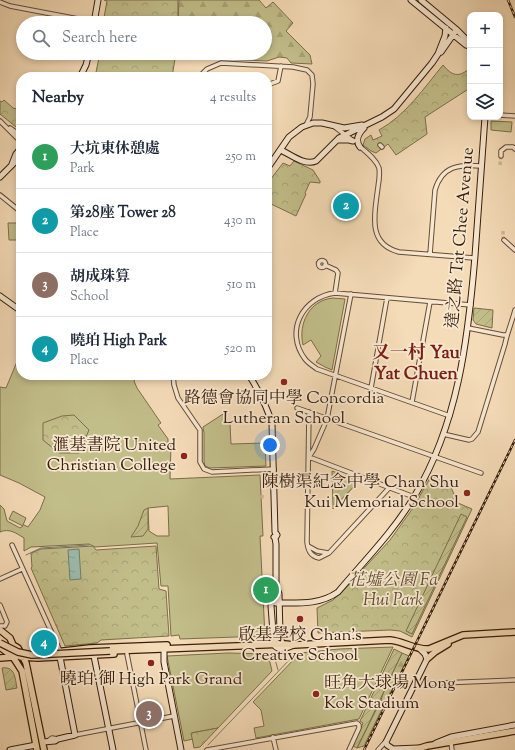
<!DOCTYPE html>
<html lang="en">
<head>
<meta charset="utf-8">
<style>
  body { margin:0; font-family:"Sorts Mill Goudy","Noto Serif TC",serif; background:#f6f6f7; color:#1f2937 }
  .controls { position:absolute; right:12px; top:12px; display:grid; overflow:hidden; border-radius:8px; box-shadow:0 2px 6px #0003 }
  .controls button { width:36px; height:36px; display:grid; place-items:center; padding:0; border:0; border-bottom:1px solid #e0e1e3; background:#fff; color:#1f2937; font:20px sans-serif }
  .you { position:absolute; left:270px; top:445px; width:14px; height:14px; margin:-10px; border:3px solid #fff; border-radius:50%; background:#1a73e8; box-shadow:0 0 0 6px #1a73e833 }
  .badge { display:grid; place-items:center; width:26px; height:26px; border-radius:50%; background:#0b8043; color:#fff; font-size:13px; font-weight:700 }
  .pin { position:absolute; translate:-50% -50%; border:2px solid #fff; box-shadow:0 1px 4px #0006 }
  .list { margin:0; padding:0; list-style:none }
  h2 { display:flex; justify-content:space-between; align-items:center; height:52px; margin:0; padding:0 16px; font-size:17px }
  h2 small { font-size:13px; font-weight:400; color:#747a83 }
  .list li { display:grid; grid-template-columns:26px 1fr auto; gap:12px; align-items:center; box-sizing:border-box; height:64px; padding:0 16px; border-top:1px solid #e0e1e3 }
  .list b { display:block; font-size:15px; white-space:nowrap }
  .list p { margin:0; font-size:13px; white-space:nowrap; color:#747a83 }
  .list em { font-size:13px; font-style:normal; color:#747a83 }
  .icon { flex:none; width:22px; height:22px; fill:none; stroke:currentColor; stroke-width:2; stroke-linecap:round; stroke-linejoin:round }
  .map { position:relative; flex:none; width:515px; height:750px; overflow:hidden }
  .search { position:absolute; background:#fff; box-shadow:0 2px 6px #0003; left:16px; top:16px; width:256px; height:44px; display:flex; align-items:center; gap:10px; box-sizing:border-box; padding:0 14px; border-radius:22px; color:#747a83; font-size:15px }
  .panel { position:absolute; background:#fff; box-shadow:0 2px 6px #0003; left:16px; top:72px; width:256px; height:308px; border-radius:16px }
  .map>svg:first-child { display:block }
</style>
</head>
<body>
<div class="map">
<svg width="515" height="750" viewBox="0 0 515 750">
  <defs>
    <pattern id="forest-firs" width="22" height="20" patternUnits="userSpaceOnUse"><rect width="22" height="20" fill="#c2be8a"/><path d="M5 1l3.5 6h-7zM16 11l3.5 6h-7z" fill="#a7a376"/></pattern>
    <pattern id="park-crowns" width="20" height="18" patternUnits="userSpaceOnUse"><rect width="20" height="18" fill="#c2be8a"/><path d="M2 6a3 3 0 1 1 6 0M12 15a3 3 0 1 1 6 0" fill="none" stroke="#a7a376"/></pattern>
    <pattern id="garden-furrows" width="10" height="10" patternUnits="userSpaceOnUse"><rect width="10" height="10" fill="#c2be8a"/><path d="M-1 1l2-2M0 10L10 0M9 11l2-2" fill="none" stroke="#a7a376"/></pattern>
    <pattern id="water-ripples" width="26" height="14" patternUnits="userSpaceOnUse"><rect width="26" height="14" fill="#9cbcae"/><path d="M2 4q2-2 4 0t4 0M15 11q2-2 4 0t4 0" fill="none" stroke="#87a194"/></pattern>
  </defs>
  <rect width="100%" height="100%" fill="#f5dcb8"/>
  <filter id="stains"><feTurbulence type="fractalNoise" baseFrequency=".005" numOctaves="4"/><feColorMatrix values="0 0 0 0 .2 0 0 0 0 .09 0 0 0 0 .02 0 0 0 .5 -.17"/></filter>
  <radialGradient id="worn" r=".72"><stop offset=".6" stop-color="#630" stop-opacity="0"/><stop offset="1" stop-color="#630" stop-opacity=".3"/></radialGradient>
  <!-- grass -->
  <path fill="#c2be8a" stroke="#7c6e4a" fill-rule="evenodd" d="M491,121L512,122L511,132L491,130Z
    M8,223H18L19,240H9Z
    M333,298L345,299L332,370L325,367L316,362L321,356L311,340L303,345C298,323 310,300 333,298Z
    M21,352V375H138L134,381L137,388L161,423L158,425L168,439V444L171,445L170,479L260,475L263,536H260L265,636L180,639L179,635L171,636L168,586H161L157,543L95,547L89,544L31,547L24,551V538C16,533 9,528 0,532V505L4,509L7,521L20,528L23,526L9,519L13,511L26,518L23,525H24L28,527L40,510L45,497L19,483L0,475V387L6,388ZM168,506L169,536H157L149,531L148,508Z
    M223,414L230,424L231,444L265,443L266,466L210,468L205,466L204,462V433L203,427Z
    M393,647L359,719L256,738L254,728L264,726L261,710L253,702L300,653L339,649Z
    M228,653L268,654L272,671L218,728L192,733L193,739L184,741L167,656Z
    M381,700L385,703L364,746L357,748Z"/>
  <!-- forest -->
  <path fill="url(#forest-firs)" stroke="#7c6e4a" d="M179,0H259L266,8L273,2L293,23L286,31L310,55L312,64L291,63L287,58L279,57L267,61L220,59L216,53H265V23H178Z
    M402,653L409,656L385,703L381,700L384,691Z"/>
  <!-- park -->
  <path fill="url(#park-crowns)" stroke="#7c6e4a" d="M104,0H178V23H103L107,1Z
    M100,53H176L172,77H95Z
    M443,65C452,76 459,78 470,68V88L425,117L427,134L396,155L388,144L376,153L371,151L363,145L365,139L371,135L373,140L382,136L379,130C406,115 424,88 443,65Z
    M4,100L13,108L21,110V131L0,114V101L2,102Z
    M294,161L313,170L320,181V183L310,182L305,193L306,194L296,216L267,202V184L283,163L290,166Z
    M74,415L89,430L79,453H59L43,440V423L62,416Z
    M431,476L449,483L458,503L472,509L412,637L400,631L390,630L318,633L317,608L333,600L344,590L390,540L413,508Z
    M93,546L96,550L156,546L159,589L166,591L169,636L101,640L97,643L65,646L31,568L32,567L31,553L41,549Z
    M218,728L200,747L194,748L191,733Z"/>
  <!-- garden -->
  <path fill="url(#garden-furrows)" stroke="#7c6e4a" d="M474,308L493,310L492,328L476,324L473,320Z
    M332,471L359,481L333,509V506Z
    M148,508V529L143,536L131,537L138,526L144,510Z
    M461,514L467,517L412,634L406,631Z
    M394,649L402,653C387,684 373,716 357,748L353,746L363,723L360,721Z
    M2,668C15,666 15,678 17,688L6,690Z"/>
  <!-- water -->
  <path fill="url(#water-ripples)" stroke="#747c6c" d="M79,549L81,579L70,580L68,550Z"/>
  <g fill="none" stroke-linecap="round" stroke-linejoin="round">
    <!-- stream -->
    <path stroke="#747c6c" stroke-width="1" d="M26,555L41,548L89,545
      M274,655L278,670
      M208,745L293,656"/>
    <!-- street-tunnel -->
    <path stroke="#cfb695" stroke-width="3.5" stroke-dasharray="3.5 2" stroke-linecap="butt" d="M500,165L501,156
      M503,231V239L504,240
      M262,495V499"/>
    <defs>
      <path id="street" d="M0,2L10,6L94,22
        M199,77L207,69L221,63L293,67L307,70L312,75L313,84L310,117L306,125
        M270,84L278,81L281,66
        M500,115L515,116
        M0,121L21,142
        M335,127L352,140
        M10,128L21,136
        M358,145C366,152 376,159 379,168C380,174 379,181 378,187C375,212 366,244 399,252L474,258
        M380,145L382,147
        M501,156V151L506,147H513L515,149
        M0,195L21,212
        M504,240L515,250
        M430,254L435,190C442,166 459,164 481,166
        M318.5 264a3.5 3.5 0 1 1 7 0a3.5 3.5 0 1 1-7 0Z
        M325,265L336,270L338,273L335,293
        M351,294L327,419L314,449L309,457L414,497
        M468,328L503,335H506
        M173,375L174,385L178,398L200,430V462L204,469L212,472L274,469
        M371,388L387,298
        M412,402L430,302
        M297,408L481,473
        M309,412L307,542C308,550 310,556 319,558L329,553L389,488
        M450,416L317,369C313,366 308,363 305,359C284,331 303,297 335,293L471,305
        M443,434L469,440L472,439L478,432L505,344C507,333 512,322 515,310
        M12,545L60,651
        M308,546L317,551L328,553
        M0,579L22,569
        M0,605L7,622L5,626H0
        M127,654L146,750
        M415,684L515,680
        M75,735L174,716
        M273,737L276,750
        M48,741L52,738L58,739
        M451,743L452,750
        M207,750L357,723L359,725V728L349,750
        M378,750L387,740"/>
      <path id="secondary" d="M411,0L466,45L470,46
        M421,0L457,30L470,43
        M94,23L98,0
        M441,52L455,32
        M80,77L86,65L89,53
        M338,140H349L353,141
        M360,147C355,140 358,134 364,128
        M281,150C291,155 305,166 316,161L339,138L382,117L394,109L432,63L438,54L445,36L446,28
        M12,164L16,154L21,148
        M267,169L289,137L302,127L313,123H322L344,128L362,125
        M0,177L21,156
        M0,296L21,311
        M249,375C259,391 267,406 272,424L275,532L277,535L275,538
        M274,537L275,538L276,544V586L279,594L280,635L282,644
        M276,586L272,594L271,606L274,645C280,652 287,648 294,645
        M272,601L276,603C298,603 320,605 338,592C364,561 393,532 414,497C458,424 468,340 475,256C478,210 482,163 485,117
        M93,651L113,750
        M164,652V662L181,750
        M43,742L55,741L58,739L75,735L60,657
        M436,743L451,737L515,725
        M418,748L393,749L387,745L386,742L427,659L425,654L420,649
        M10,750L36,745"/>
      <path id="primary" d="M0,630L10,638L13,645L18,648L26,663L44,750
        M255,645C260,640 267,642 273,639
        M0,647L13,657L22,671L37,750
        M110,651L285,644L294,645L390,640C403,641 415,650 429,649L463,635L515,632
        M55,652L90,648L167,645
        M21,657L38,658L114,654
        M0,658L13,657L27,654
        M427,659L435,652L448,644
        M414,750L427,746L515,731"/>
    </defs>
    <!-- street casing -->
    <use href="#street" stroke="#664d35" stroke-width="5.5"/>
    <!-- secondary casing -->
    <use href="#secondary" stroke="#371d09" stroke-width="7"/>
    <!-- primary casing -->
    <use href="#primary" stroke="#371d09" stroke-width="8"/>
    <!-- street -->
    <use href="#street" stroke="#f8e8d1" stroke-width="3.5"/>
    <!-- secondary -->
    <use href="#secondary" stroke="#f8e8d1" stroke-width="5"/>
    <!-- primary -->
    <use href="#primary" stroke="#f5dcb8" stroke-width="5.5"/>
    <defs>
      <path id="rail" d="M508,0L515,17
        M364,750L515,440"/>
    </defs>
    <!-- rail casing -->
    <use href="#rail" stroke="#371d09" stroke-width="2.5"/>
    <!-- rail -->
    <use href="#rail" stroke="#f8e8d1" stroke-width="1" stroke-dasharray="3" stroke-linecap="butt"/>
    <defs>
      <path id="primary-bridge" d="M0,643L18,652L32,655L110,651"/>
    </defs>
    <!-- primary-bridge casing -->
    <use href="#primary-bridge" stroke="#371d09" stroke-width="8" stroke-linecap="butt"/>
    <!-- primary-bridge -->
    <use href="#primary-bridge" stroke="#f5dcb8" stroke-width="5.5"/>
  </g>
  <!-- markers -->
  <g fill="#8f2418" stroke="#f8e8d1" stroke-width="1.5">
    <circle cx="284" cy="382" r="4"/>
    <circle cx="184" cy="456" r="4"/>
    <circle cx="467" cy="493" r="4"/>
    <circle cx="300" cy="619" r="4"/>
    <circle cx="151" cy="663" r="4"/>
    <circle cx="316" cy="694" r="4"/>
  </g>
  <g text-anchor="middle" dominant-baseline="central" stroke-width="3.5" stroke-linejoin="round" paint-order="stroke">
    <!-- street labels -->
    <g font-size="17" fill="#371d09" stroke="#f8e8d1">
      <text transform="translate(461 238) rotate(-85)">達之路 Tat Chee Avenue</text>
    </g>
    <!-- poi labels -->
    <g font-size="17" fill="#371d09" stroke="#f8e8d1">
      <text x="284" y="399">路德會協同中學 Concordia<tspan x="284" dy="20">Lutheran School</tspan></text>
      <text x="176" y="446" text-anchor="end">滙基書院 United<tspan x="176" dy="20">Christian College</tspan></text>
      <text x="459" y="483" text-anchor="end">陳樹渠紀念中學 Chan Shu<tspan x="459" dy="20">Kui Memorial School</tspan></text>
      <text x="300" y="636">啟基學校 Chan's<tspan x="300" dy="20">Creative School</tspan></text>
      <text x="151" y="680">曉珀·御 High Park Grand</text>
      <text x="324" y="684" text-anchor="start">旺角大球場 Mong<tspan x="324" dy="20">Kok Stadium</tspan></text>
    </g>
    <!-- park labels -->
    <g font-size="17" font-style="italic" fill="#614d30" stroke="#f8e8d1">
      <text x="393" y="581">花墟公園 Fa<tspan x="393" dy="20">Hui Park</tspan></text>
    </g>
    <!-- neighbourhood labels -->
    <g font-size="18" font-weight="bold" fill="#7a1f14" stroke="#f8e8d1">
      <text x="416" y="354">又一村 Yau<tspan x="416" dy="21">Yat Chuen</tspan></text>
    </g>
  </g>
  <rect width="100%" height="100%" filter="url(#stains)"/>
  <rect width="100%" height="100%" fill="url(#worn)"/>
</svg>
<div class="controls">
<button>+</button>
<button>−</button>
<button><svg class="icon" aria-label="layers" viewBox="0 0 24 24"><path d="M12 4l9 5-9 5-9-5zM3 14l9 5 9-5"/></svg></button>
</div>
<div class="you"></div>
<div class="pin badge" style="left:266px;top:590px;background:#2e9e5b">1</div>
<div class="pin badge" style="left:346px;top:206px;background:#0f9aa8">2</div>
<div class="pin badge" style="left:149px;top:714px;background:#8d6e63">3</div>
<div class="pin badge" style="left:44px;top:643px;background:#0f9aa8">4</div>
<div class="search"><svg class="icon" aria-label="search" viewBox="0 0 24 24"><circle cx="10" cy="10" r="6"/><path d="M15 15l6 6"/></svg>Search here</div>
<section class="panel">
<h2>Nearby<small>4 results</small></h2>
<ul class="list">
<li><span class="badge" style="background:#2e9e5b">1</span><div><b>大坑東休憩處</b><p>Park</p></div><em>250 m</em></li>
<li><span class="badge" style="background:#0f9aa8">2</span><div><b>第28座 Tower 28</b><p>Place</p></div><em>430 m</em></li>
<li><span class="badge" style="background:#8d6e63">3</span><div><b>胡成珠算</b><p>School</p></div><em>510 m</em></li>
<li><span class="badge" style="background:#0f9aa8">4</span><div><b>曉珀 High Park</b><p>Place</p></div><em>520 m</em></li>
</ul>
</section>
</div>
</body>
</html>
